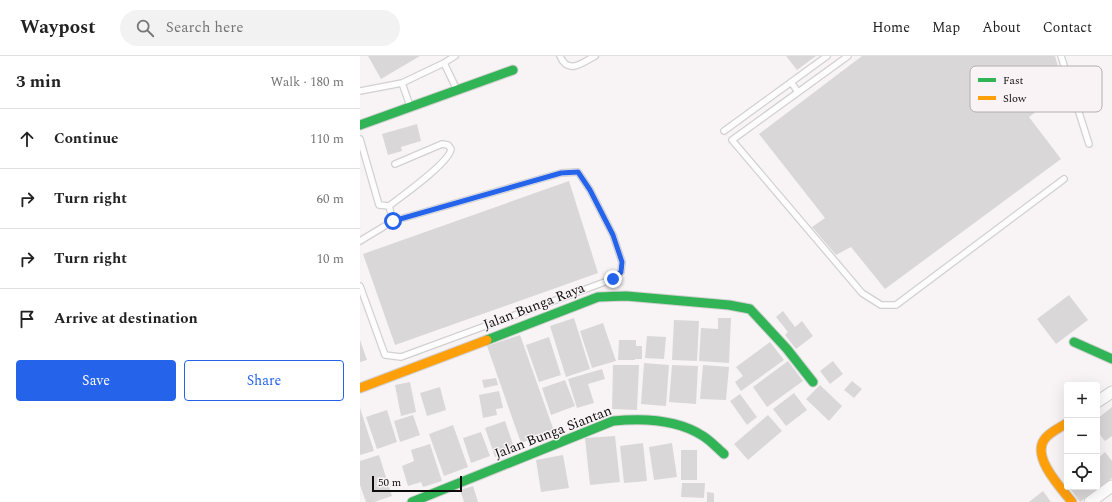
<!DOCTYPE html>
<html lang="en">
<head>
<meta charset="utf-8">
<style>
  body { margin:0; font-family:Spectral,serif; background:#f2f2f2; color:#222 }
  .controls { position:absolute; right:12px; bottom:12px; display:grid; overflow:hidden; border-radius:4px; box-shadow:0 4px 16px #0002 }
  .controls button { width:36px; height:36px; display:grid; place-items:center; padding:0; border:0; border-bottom:1px solid #e0e0e0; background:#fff; color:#222; font:20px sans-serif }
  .scale { position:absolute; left:12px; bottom:10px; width:90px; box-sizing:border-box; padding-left:4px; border:2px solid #0d0c0c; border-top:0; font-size:11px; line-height:14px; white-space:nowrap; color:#0d0c0c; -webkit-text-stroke:3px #f9f3f5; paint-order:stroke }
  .stop { position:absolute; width:12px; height:12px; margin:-9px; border:3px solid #2563eb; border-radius:50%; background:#fff }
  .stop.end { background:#2563eb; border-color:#fff; box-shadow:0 1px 4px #0008 }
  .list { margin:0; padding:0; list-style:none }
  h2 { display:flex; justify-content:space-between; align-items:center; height:52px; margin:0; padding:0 16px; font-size:17px }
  h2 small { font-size:13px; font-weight:400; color:#767676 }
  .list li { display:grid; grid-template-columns:26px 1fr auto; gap:12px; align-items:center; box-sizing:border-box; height:60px; padding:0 16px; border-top:1px solid #e0e0e0 }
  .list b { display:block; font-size:15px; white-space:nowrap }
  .list em { font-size:13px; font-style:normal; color:#767676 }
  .actions { display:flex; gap:8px; padding:12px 16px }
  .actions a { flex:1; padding:9px 0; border:1px solid #2563eb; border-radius:4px; text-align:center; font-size:14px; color:#2563eb }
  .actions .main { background:#2563eb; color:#fff }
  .icon { flex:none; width:22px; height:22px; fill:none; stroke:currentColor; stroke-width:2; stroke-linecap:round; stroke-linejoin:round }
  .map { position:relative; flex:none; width:752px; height:446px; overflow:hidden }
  header { display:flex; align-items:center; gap:24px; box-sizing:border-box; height:56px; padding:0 20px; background:#fff; border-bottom:1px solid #e0e0e0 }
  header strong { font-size:19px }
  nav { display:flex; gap:22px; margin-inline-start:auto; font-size:14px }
  .search { width:280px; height:36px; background:#f2f2f2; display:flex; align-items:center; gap:10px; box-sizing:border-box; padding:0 14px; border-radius:22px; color:#767676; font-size:15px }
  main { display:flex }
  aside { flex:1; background:#fff }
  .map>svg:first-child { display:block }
</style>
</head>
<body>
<header>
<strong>Waypost</strong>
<div class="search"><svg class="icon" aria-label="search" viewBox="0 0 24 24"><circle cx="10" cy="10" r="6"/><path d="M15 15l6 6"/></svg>Search here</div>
<nav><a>Home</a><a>Map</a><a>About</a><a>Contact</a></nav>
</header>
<main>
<aside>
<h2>3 min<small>Walk · 180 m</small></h2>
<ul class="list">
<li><svg class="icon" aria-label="ahead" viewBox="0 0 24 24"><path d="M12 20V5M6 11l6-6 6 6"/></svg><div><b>Continue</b></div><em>110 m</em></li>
<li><svg class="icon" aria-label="right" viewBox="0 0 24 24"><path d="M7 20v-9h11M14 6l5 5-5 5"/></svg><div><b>Turn right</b></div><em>60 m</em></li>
<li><svg class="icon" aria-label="right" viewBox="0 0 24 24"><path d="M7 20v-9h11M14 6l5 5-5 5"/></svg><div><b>Turn right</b></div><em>10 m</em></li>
<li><svg class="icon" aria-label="arrive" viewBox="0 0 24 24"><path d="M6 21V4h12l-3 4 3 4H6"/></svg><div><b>Arrive at destination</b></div></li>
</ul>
<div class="actions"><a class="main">Save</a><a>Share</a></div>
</aside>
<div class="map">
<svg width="752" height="446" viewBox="0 0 752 446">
  <rect width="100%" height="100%" fill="#f8f4f6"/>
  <!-- building -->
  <path fill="#dad7d9" d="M8,0H60L21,23Z
    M426,0H456L437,14Z
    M502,0H695L705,34L669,61L701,103L525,233L491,191L476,199L452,171L465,162L399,78Z
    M57,68L61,85L41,91L42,95L28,99L22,78Z
    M209,125L238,217L35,289L3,198Z
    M709,239L728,264L696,288L677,263Z
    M423,255L435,271L442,265L453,280L436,293L425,279L428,276L416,261Z
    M214,262L230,313L206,321L190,270Z
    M358,262H371L369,307L339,305L341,272L358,273Z
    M314,264L339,265L337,305L312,304Z
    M243,267L256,305L232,312L220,275Z
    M160,279L194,375L161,387L127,290Z
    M287,280L306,281L304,303L285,302Z
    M189,281L201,319L179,326L166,289Z
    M0,284L7,304L0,306Z
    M259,284H276V290H282V303H275V304H258Z
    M410,286L424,304L381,335L375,326L383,320L376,311Z
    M428,305L443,325L407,351L393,331Z
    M473,305L483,318L470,328L460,315Z
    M284,307L309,309L306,350L281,348Z
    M253,309H279L277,354L252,353Z
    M312,309L338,310L336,348L309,346Z
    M343,309L369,311L366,344L340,343Z
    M242,313L245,323L228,328L234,347L217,352L208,323Z
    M136,322L138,329L124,332L122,324Z
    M205,324L215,350L191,359L182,332Z
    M492,325L502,333L494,342L484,334Z
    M50,326L56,356L41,360L35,329Z
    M460,329L482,350L469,365L446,343Z
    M80,331L86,354L67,360L60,337Z
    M139,335L143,352L136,353L137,359L123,362L119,339Z
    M434,337L447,354L426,370L413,353Z
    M380,338L397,361L387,369L370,345Z
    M752,351V380L745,385L737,375V363Z
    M0,352L14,395L0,399Z
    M27,354L37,386L17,393L6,361Z
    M53,359L60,379L40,386L34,365Z
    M408,359L422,375L388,404L374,388Z
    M145,365L155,394L135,401L125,372Z
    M93,369L108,411L84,420L69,378Z
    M121,376L130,400L111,407L103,382Z
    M255,380L260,426L230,429L225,382Z
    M283,387L287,425L264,427L260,390Z
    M312,387L317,421L294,424L289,391Z
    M70,388L82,425L63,431L61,426L48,430L42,410L54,405L51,394Z
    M321,394H337V424H321Z
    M745,396L752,405V422L720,446L709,431H737V403Z
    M19,399L32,440L14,446H6L0,429V405Z
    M203,399L209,432L181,436L176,404Z
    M322,427H345L344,442L321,441Z
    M113,430L118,446H104L100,434Z
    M683,435L691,446H669Z
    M347,436L354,437V446H347Z"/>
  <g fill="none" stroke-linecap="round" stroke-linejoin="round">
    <defs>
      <path id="lane" d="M95,0L84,7L97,34
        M200,0C208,19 222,7 235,0
        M488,0L372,84L502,237L521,249H536L704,123
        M701,0L729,88
        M431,26L438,36
        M42,27L84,7
        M0,35L42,27L50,50
        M364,75L467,0
        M0,83L19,149L29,150C42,140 90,106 91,93L88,89L82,88L35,108
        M29,150L33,165
        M0,185L33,165L201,117L218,116L230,134L253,179L262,206L261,216L253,223L41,301L25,299L0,230"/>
      <path id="street" d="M737,346L752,336
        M730,446L752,430"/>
      <path id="fast" d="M0,69L153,14
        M127,284L238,241L266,240L369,249L390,253L427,293L453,326
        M714,286L752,303
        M52,446L253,365C283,362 317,363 343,380C351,385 357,392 364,398"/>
      <path id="slow" d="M0,332L127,284
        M707,367C700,372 689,376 684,384C672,402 701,432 712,446"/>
    </defs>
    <!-- lane casing -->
    <use href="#lane" stroke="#d2d0d1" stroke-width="8"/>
    <!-- street casing -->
    <use href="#street" stroke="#d2d0d1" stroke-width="13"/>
    <!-- fast casing -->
    <use href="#fast" stroke="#d2d0d1" stroke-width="11"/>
    <!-- slow casing -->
    <use href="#slow" stroke="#d2d0d1" stroke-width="11"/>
    <!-- lane -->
    <use href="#lane" stroke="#fefdfe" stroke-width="5.5"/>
    <!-- street -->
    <use href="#street" stroke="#fefdfe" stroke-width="11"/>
    <!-- fast -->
    <use href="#fast" stroke="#30b455" stroke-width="9"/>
    <!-- slow -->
    <use href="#slow" stroke="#ff9f0a" stroke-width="9"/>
  </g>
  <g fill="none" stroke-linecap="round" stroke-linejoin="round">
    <!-- route -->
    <path stroke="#2563eb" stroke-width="5" d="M33,165L201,117L218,116L230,134L253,179L262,206L261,216L253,223"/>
  </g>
  <g text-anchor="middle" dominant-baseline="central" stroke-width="3" stroke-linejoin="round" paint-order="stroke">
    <!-- street labels -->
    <g font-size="14" fill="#0d0c0c" stroke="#f9f3f5">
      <text transform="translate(174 250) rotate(-21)">Jalan Bunga Raya</text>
      <text transform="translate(193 376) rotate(-21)">Jalan Bunga Siantan</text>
    </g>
  </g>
  <!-- legend -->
  <rect x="610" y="10" width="132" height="46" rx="6" fill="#f9f3f5" stroke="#b2aeaf" stroke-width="1"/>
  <rect x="618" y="22" width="18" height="4" fill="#30b455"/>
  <rect x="618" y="40" width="18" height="4" fill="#ff9f0a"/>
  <g font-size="11" fill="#0d0c0c">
    <text x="643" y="28">Fast</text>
    <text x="643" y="46">Slow</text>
  </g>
</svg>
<div class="controls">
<button>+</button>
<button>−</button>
<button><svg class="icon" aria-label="locate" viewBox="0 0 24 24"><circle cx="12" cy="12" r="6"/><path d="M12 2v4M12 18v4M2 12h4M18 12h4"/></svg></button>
</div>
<div class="scale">50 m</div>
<div class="stop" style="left:33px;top:165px"></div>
<div class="stop end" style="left:253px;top:223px"></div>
</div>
</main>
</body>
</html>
